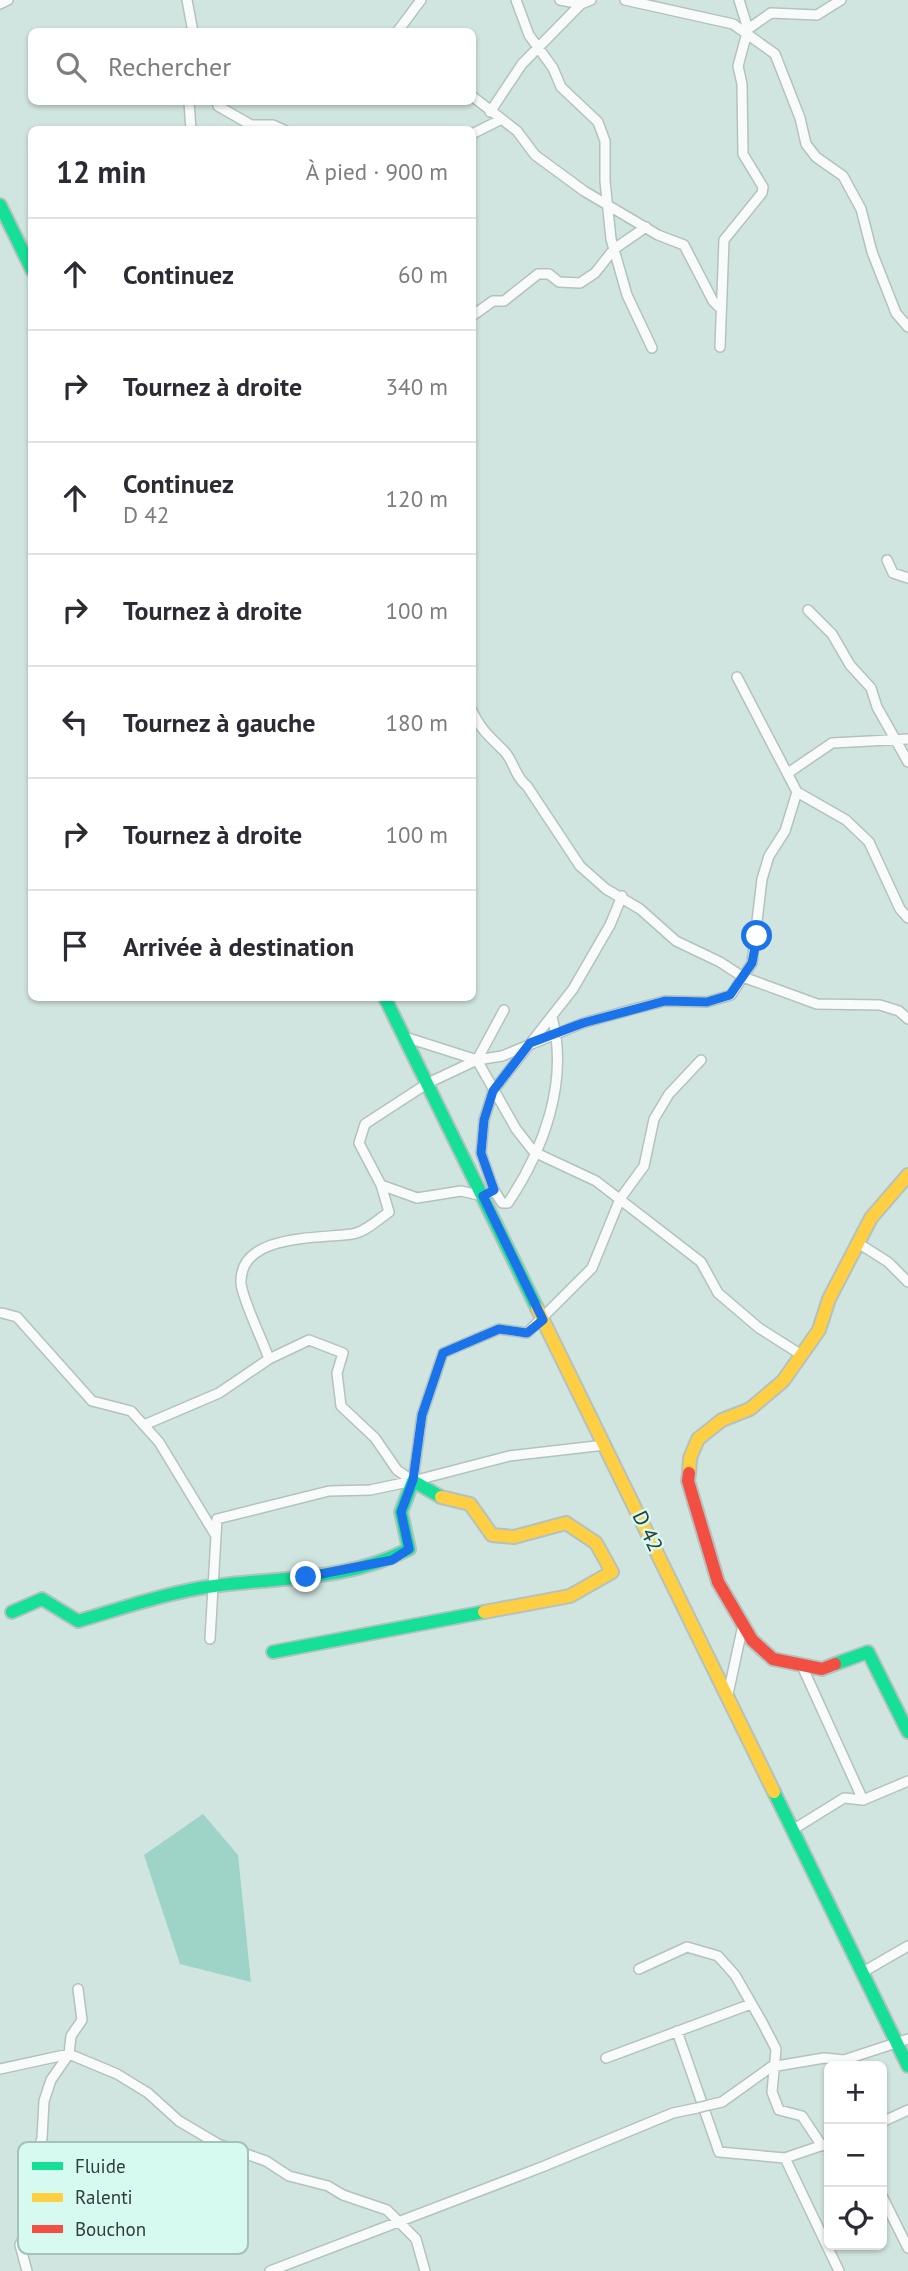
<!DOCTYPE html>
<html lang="fr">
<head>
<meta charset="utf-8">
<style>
  body { margin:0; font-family:"PT Sans",sans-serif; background:#f7f7f7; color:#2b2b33 }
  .controls { position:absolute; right:21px; bottom:21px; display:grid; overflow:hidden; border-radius:10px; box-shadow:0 2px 5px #0004 }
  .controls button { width:63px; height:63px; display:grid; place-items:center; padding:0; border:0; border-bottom:2px solid #e1e1e2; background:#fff; color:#2b2b33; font:35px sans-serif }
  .stop { position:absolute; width:21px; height:21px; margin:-16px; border:5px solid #1a73e8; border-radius:50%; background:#fff }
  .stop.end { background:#1a73e8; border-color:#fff; box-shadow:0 2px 7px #0008 }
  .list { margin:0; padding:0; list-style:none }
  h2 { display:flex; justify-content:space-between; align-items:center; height:91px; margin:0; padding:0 28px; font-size:30px }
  h2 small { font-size:23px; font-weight:400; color:#7c7c81 }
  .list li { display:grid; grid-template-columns:46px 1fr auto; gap:21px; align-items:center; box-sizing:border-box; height:112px; padding:0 28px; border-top:2px solid #e1e1e2 }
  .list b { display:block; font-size:26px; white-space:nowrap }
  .list p { margin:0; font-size:23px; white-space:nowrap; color:#7c7c81 }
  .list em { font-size:23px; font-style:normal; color:#7c7c81 }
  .icon { flex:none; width:38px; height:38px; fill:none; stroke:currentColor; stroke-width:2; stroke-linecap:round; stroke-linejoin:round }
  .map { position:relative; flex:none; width:908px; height:2271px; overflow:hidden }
  .search { position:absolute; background:#fff; box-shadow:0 2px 5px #0004; left:28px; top:28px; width:448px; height:77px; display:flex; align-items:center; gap:18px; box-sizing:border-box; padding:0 24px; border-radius:10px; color:#7c7c81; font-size:26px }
  .panel { position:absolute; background:#fff; box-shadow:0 2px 5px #0004; left:28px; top:126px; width:448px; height:875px; border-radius:10px }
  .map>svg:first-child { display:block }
</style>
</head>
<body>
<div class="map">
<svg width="908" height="2271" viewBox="0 0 908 2271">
  <rect width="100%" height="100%" fill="#d1e5e0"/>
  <!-- green -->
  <path fill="#9ed3c7" d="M203,1814L238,1855L251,1982L180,1964L144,1855Z"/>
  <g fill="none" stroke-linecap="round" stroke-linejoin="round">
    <defs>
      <path id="street" d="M187,0L193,32
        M516,0L529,35L553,68L561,87L598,122L605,141V181L611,239L627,295L652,348
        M560,0L581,4L591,0
        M625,0L733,24L775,54L800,118L806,144L816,157L843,176L861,209L872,252L896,313L908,327
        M0,4L8,0
        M748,29L771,13L817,15L841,0
        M397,32L421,0
        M472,96L517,131L535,155L584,191L658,235L684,245L713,301L719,307
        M189,102L191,130
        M218,106L251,125H273L284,130
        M490,112L522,64L581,4
        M472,134L500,120
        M472,316L493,301H504L538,274H549L559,282L580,283L595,273L614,249L646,227
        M720,347L724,240L762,193L763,187L743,154L742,84L738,66L748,29L739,0
        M887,560L893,573L908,578
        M808,610L832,634L850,665L871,688L877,707L908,762
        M737,677L797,792L846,820L869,842L900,909L908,918
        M472,711C482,731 488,735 503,750C514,760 514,776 527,786L580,866L606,889L640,909L676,941L720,962L743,977L817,1004L880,1005L899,1011L908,1019
        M788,773L832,743L908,739
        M504,1010L477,1060L428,1083L365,1124L359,1143L381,1185L417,1198L461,1191L483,1196L494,1190L481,1153L484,1120L493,1091L573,989L610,925L622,896
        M405,1037L477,1060L502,1056L583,1023L630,1010L665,1001L707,1002L731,995L752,963L762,879L769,856L785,831L797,792
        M477,1060L516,1129L534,1152L596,1181L701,1262L718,1293L759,1328L800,1354
        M494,1190L502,1203H508C544,1149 569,1081 552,1017
        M858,1243L888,1262L908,1282
        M2,1313L17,1317L92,1401L131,1411L159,1442L216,1536L210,1639
        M144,1425L219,1393L269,1359
        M605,1445L509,1456L413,1481L422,1415L443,1353L499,1329L527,1333L592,1268L620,1199L644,1166L654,1119L669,1094L701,1060
        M216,1536L217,1519L329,1491L370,1490L413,1481L397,1470L375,1438L341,1406L337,1373L343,1353L309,1340L269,1359C263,1341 242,1299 241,1283C239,1233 320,1239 352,1234C364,1233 379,1219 389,1212L381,1185
        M802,1666L863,1800
        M728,1694L743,1625
        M794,1829L844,1798L863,1800L908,1781
        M639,1969L687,1947L718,1956L735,1975L762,2022L776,2049L772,2092L779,2110L802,2116L822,2146
        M863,1972L908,1946
        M677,2031L719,2152L785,2158L829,2143
        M606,2058L751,2004
        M0,2069L69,2054L117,2074L148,2093L179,2121L218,2144L266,2161L289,2176L328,2186L343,2195L387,2210L416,2239L425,2271
        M709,2105L722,2102L771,2067L824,2058L844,2060L908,2039
        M882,2122L908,2110
        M785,2158L839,2271
        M882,2196L908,2248
        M27,2271L20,2245L38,2203L40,2190L36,2158L42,2138L44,2101L51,2080L69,2054L71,2036L82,2020L78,1989
        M270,2271L542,2167L673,2113L697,2108"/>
      <path id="fast" d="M0,205L32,270
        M385,998L537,1308
        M12,1612L42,1599L78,1621C123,1608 168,1592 214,1586C280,1577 348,1581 409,1549L401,1512L413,1481L441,1497
        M273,1652L484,1612
        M835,1664L868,1652L908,1732
        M774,1792L908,2066"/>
      <path id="slow" d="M537,1308L774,1792
        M689,1473L690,1458L698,1439L722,1420L750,1409L783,1381L819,1330L829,1299L871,1218L908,1175
        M441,1497L470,1504L492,1535L514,1537L566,1523L596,1543L612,1572L570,1596L484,1612"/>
      <path id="jam" d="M689,1473L688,1481L718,1582L752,1640L773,1659L822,1669L835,1664"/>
    </defs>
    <!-- street casing -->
    <use href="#street" stroke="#b3c2bf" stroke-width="12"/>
    <!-- fast casing -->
    <use href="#fast" stroke="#b3c2bf" stroke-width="16"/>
    <!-- slow casing -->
    <use href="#slow" stroke="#b3c2bf" stroke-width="16"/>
    <!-- jam casing -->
    <use href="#jam" stroke="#b3c2bf" stroke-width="16"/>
    <!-- street -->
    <use href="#street" stroke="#f8fbfa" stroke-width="9"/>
    <!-- fast -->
    <use href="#fast" stroke="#16e098" stroke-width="12"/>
    <!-- slow -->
    <use href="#slow" stroke="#ffcf43" stroke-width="12"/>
    <!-- jam -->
    <use href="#jam" stroke="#f24e42" stroke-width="12"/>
    <defs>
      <path id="street-bridge" d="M697,2108L709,2105"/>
    </defs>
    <!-- street-bridge casing -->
    <use href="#street-bridge" stroke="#b3c2bf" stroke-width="12" stroke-linecap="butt"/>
    <!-- street-bridge -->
    <use href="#street-bridge" stroke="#f8fbfa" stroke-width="9"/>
  </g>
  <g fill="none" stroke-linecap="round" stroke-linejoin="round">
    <!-- route -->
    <path stroke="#1a73e8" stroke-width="9" d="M306,1577L392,1560L409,1549L401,1512L413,1480L422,1415L443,1353L499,1329L527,1333L543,1320L483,1196L494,1190L481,1153L484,1120L493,1091L530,1043L583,1023L665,1001L707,1002L730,995L752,963L757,936"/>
  </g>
  <g text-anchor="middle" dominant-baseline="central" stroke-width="5" stroke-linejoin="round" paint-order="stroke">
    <!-- street labels -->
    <g font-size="21" fill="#303e3b" stroke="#d6faf0">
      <text transform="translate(648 1531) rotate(64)">D 42</text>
    </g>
  </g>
  <!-- legend -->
  <rect x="18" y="2142" width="230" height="112" rx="10" fill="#d6faf0" stroke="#a4c2ba" stroke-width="2"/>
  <rect x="32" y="2162" width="31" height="8" fill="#16e098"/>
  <rect x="32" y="2193" width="31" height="9" fill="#ffcf43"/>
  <rect x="32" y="2225" width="31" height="8" fill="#f24e42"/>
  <g font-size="19" fill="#303e3b">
    <text x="75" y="2173">Fluide</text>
    <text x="75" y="2204">Ralenti</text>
    <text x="75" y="2236">Bouchon</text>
  </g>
</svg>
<div class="controls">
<button>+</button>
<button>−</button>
<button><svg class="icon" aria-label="locate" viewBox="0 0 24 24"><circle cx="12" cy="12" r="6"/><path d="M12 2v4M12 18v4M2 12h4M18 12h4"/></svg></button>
</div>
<div class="stop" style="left:757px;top:936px"></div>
<div class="stop end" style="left:306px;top:1577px"></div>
<div class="search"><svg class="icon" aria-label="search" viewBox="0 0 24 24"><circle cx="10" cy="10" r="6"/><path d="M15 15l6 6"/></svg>Rechercher</div>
<section class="panel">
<h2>12 min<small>À pied · 900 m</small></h2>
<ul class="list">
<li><svg class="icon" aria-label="ahead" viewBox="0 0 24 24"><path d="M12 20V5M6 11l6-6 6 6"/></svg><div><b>Continuez</b></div><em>60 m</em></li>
<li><svg class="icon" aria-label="right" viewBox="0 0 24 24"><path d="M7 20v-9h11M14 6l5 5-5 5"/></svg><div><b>Tournez à droite</b></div><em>340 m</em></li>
<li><svg class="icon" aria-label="ahead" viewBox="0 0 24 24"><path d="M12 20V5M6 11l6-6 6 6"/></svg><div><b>Continuez</b><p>D 42</p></div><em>120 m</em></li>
<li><svg class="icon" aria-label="right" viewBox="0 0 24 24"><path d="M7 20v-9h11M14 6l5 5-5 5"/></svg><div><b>Tournez à droite</b></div><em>100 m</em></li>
<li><svg class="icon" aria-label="left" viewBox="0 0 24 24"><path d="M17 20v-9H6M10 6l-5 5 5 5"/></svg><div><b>Tournez à gauche</b></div><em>180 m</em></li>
<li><svg class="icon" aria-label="right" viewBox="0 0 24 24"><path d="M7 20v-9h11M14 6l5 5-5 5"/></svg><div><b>Tournez à droite</b></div><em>100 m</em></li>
<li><svg class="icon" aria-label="arrive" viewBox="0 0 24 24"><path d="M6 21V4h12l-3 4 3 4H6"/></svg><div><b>Arrivée à destination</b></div></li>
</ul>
</section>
</div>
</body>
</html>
